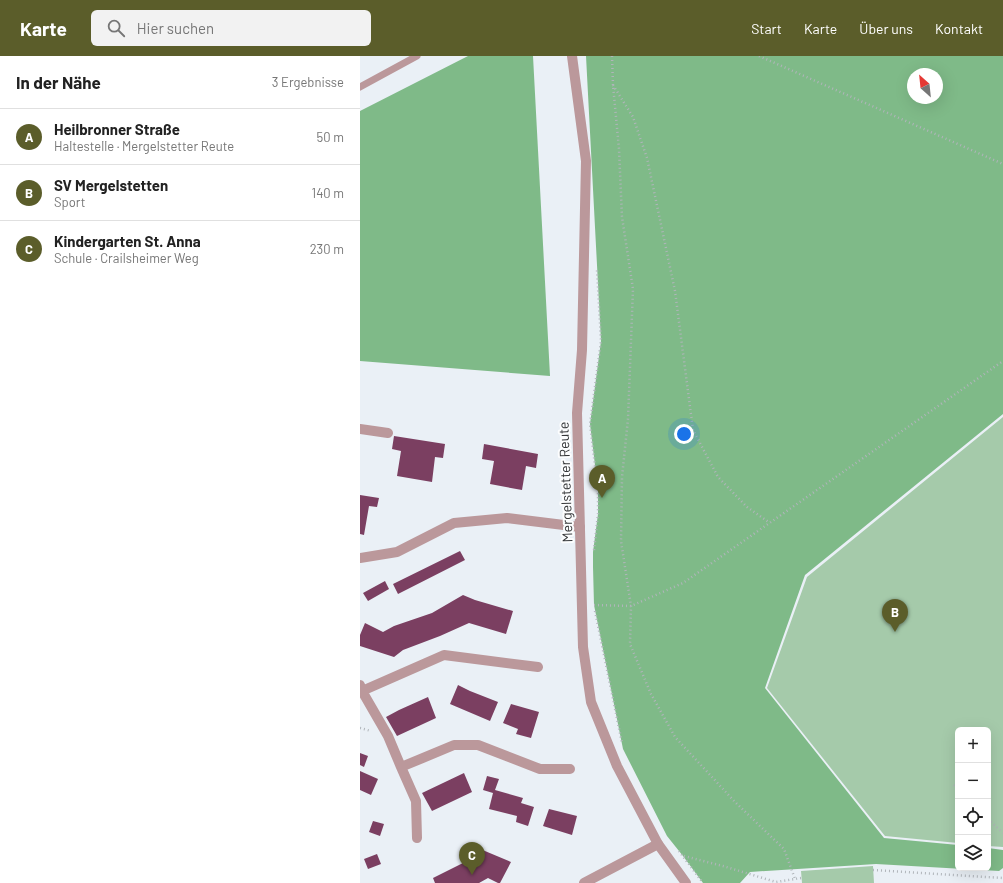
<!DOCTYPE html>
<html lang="de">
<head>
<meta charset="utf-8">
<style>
  body { margin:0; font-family:Barlow,sans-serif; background:#f2f2f2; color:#222 }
  .controls { position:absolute; right:12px; bottom:12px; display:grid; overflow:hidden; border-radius:6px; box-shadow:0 4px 16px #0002 }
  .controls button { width:36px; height:36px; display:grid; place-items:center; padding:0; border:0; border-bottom:1px solid #e0e0e0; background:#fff; color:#222; font:20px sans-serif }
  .compass { position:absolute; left:547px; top:12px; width:36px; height:36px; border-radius:50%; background:#fff; box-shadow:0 4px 16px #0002; rotate:333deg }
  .you { position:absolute; left:324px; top:378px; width:14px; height:14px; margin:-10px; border:3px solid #fff; border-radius:50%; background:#1a73e8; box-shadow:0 0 0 6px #1a73e833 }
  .badge { display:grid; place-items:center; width:26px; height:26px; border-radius:50%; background:#5b5d2a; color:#fff; font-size:13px; font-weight:700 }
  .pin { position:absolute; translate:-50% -33px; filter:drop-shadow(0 1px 2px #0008) }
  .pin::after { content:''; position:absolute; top:21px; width:14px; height:12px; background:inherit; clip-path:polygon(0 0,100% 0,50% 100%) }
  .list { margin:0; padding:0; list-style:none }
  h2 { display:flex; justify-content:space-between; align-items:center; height:52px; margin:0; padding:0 16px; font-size:17px }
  h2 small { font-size:13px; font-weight:400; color:#767676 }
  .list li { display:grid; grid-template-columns:26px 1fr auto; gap:12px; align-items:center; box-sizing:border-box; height:56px; padding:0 16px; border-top:1px solid #e0e0e0 }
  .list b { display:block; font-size:15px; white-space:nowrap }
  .list p { margin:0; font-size:13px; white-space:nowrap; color:#767676 }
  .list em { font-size:13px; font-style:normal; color:#767676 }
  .icon { flex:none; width:22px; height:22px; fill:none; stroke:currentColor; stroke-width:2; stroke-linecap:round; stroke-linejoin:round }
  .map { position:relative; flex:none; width:643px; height:827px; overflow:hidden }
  header { display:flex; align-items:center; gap:24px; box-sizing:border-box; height:56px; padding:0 20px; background:#5b5d2a; color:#fff }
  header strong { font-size:19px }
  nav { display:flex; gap:22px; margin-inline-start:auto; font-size:14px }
  .search { width:280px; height:36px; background:#f2f2f2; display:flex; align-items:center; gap:10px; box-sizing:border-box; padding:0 14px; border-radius:6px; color:#767676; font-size:15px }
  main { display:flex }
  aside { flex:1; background:#fff }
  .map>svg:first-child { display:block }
</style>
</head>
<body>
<header>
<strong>Karte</strong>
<div class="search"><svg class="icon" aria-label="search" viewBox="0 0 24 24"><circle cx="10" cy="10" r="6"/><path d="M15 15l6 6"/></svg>Hier suchen</div>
<nav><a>Start</a><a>Karte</a><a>Über uns</a><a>Kontakt</a></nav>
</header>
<main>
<aside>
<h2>In der Nähe<small>3 Ergebnisse</small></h2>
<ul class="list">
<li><span class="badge">A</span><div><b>Heilbronner Straße</b><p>Haltestelle · Mergelstetter Reute</p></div><em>50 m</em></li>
<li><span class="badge">B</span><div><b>SV Mergelstetten</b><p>Sport</p></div><em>140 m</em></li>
<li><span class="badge">C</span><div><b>Kindergarten St. Anna</b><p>Schule · Crailsheimer Weg</p></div><em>230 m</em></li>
</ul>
</aside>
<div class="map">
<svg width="643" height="827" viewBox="0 0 643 827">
  <rect width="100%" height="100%" fill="#eaf0f6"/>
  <!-- green -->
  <path fill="#a5caaa" d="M643,361V791L628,790V674H598V787L525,780L407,632L447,521Z
    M513,810L514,827H442L441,815Z"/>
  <!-- forest -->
  <path fill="#7fba88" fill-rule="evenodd" d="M108,0H173L190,320L0,305V55Z
    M226,0H643V358L445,519L405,632L524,782L598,789V812H628V792L643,794V812L639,815L516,808L390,816L380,827H343L323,800L307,780L263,693L234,549L233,511V496L238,458V434L230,368L241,285ZM553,18H577V42H553Z"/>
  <!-- building -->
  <path fill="#7b3f61" d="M34,380L85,388L83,402L75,401L72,426L37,420L41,395L32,393Z
    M124,388L178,398L176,412L166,410L162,434L130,428L134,405L122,403Z
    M0,439L19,442L17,451L9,450L4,479L0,478Z
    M100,495L105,504L38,538L33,528Z
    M25,525L29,533L8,545L3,537Z
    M103,539L115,544L153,555L146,578L109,567L80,580L43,594L34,601L0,590V579L5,567L23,576L34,570L72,557Z
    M98,629L110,635L138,646L130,665L90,648Z
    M68,641L76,662L37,680L26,661L39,654Z
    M151,648L179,656L171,682L156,678L158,673L143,667Z
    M0,697L8,700L4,711L0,709Z
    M0,715L18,723L11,739L0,734Z
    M104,717L112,736L72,755L62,737Z
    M127,720L139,723L135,734L163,742L161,747L174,751L168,770L156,766L157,760L129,753L133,737L123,734Z
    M189,753L217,760L212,779L183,770Z
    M13,765L24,768L20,780L9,776Z
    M113,790L151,806L140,827H138L128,822L119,827H75L73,822L107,805Z
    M17,798L21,808L8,813L4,803Z"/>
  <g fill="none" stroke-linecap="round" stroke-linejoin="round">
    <!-- path -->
    <path stroke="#b0b5ba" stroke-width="2.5" stroke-dasharray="1 3" stroke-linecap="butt" d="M252,0L253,29L259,93L262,161L273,233L268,363L262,421L261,485L271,550L270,588L291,638L315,681L375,746L424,793L435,823
      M399,0L643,108
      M253,29L273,61L287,102L315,235L333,374L358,421L387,451L410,467
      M234,494L238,458V434L230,368L241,285L237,214
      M234,549L271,550L323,527L643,305
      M235,555L262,687
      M0,672L11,675
      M594,729L598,733
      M628,763L643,777
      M319,795L343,827
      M324,800L363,810L416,826L441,822
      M513,814L643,822"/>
    <!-- service -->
    <path stroke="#bb989b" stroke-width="7" d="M0,31L57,0"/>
    <!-- minor -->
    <path stroke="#bb989b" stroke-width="10" d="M0,373L28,377
      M0,502L37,496L94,467L147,462L220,471
      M0,629L2,635L28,680L41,711L56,745L57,782
      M2,635L84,599L178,611
      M41,711L94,689H118L180,713H210
      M224,827L298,788"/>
    <!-- tertiary -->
    <path stroke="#bb989b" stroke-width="10" d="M212,0L226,105L222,294L217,357L223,591L231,646L257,710L298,788L326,827"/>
  </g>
  <g text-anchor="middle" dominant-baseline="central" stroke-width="4" stroke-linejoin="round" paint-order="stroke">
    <!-- street labels -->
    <g font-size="14" fill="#353739" stroke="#fcfdfe">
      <text transform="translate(205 426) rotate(-92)">Mergelstetter Reute</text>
    </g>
  </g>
</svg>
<div class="controls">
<button>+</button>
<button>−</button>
<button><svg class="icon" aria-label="locate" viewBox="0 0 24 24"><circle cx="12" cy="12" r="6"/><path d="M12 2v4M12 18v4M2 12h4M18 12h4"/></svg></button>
<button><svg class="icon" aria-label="layers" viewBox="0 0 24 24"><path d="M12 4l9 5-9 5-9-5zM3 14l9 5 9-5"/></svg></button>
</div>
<svg class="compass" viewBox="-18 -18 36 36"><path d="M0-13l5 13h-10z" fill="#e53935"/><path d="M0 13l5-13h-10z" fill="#767676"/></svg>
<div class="you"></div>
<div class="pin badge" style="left:242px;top:442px">A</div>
<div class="pin badge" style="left:535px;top:576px">B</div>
<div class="pin badge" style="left:112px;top:819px">C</div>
</div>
</main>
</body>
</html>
